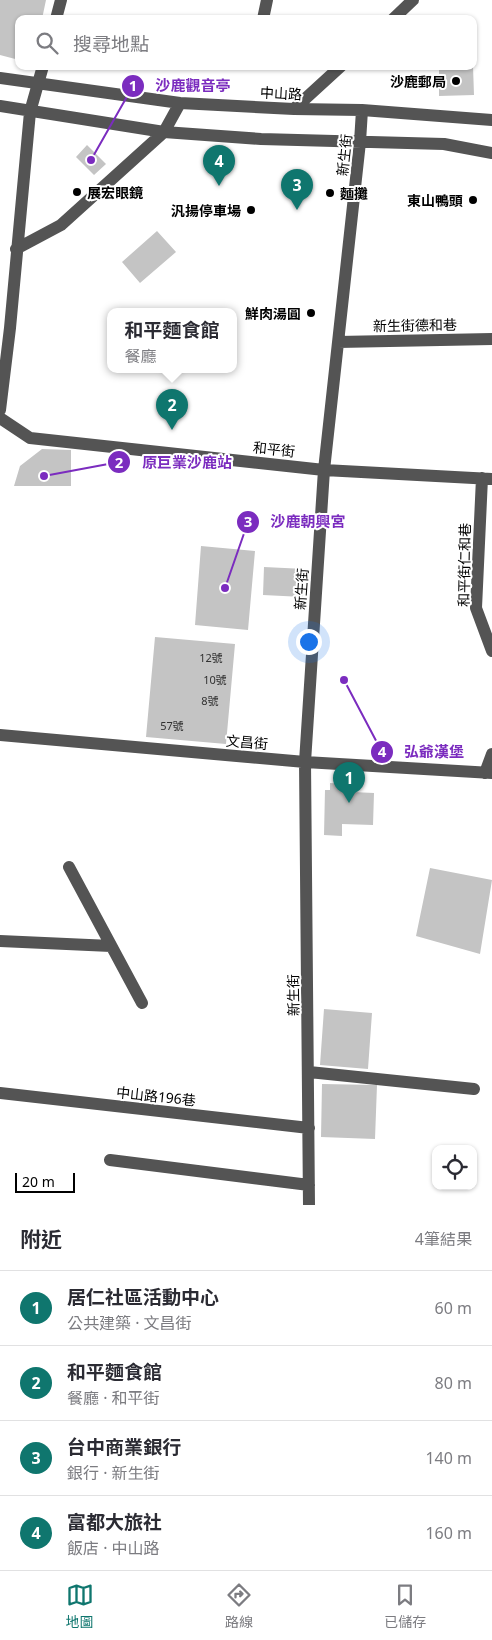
<!DOCTYPE html>
<html lang="zh-TW">
<head>
<meta charset="utf-8">
<style>
  body { margin:0; font-family:"Noto Sans","Noto Sans TC",sans-serif; background:#f7f7f7; color:#2b2b33 }
  .controls { position:absolute; right:15px; bottom:15px; display:grid; overflow:hidden; border-radius:10px; box-shadow:0 1px 4px #0004 }
  .controls button { width:45px; height:45px; display:grid; place-items:center; padding:0; border:0; border-bottom:1px solid #e1e1e2; background:#fff; color:#2b2b33; font:25px sans-serif }
  .scale { position:absolute; left:15px; bottom:12px; width:60px; box-sizing:border-box; padding-left:5px; border:2px solid #000; border-top:0; font-size:14px; line-height:18px; white-space:nowrap; color:#000; -webkit-text-stroke:4px #fff; paint-order:stroke }
  .you { position:absolute; left:308px; top:641px; width:18px; height:18px; margin:-12px; border:4px solid #fff; border-radius:50%; background:#1a73e8; box-shadow:0 0 0 8px #1a73e833 }
  .badge { display:grid; place-items:center; width:32px; height:32px; border-radius:50%; background:#0f766e; color:#fff; font-size:16px; font-weight:700 }
  .pin { position:absolute; translate:-50% -41px; filter:drop-shadow(0 1px 2px #0008) }
  .pin::after { content:''; position:absolute; top:26px; width:18px; height:15px; background:inherit; clip-path:polygon(0 0,100% 0,50% 100%) }
  .popup { position:absolute; left:107px; top:308px; width:130px; height:65px; box-sizing:border-box; display:grid; place-content:center; border-radius:10px; background:#fff; filter:drop-shadow(0 1px 4px #0005); font-size:16px; white-space:nowrap; color:#7c7c81 }
  .popup b { font-size:19px; color:#2b2b33 }
  .popup::after { content:''; position:absolute; left:50%; top:100%; margin-left:-10px; border:10px solid transparent; border-top-color:#fff }
  .list { margin:0; padding:0; list-style:none }
  h2 { display:flex; justify-content:space-between; align-items:center; height:65px; margin:0; padding:0 20px; font-size:21px }
  h2 small { font-size:16px; font-weight:400; color:#7c7c81 }
  .list li { display:grid; grid-template-columns:32px 1fr auto; gap:15px; align-items:center; box-sizing:border-box; height:75px; padding:0 20px; border-top:1px solid #e1e1e2 }
  .list b { display:block; font-size:19px; white-space:nowrap }
  .list p { margin:0; font-size:16px; white-space:nowrap; color:#7c7c81 }
  .list em { font-size:16px; font-style:normal; color:#7c7c81 }
  .icon { flex:none; width:28px; height:28px; fill:none; stroke:currentColor; stroke-width:2; stroke-linecap:round; stroke-linejoin:round }
  .map { position:relative; flex:none; width:492px; height:1205px; overflow:hidden }
  .search { position:absolute; background:#fff; box-shadow:0 1px 4px #0004; left:15px; right:15px; top:15px; height:55px; display:flex; align-items:center; gap:12px; box-sizing:border-box; padding:0 18px; border-radius:10px; color:#7c7c81; font-size:19px }
  .sheet { height:365px; background:#fff }
  nav { display:flex; justify-content:space-around; align-items:center; box-sizing:border-box; height:70px; border-top:1px solid #e1e1e2; background:#fff; font-size:14px; color:#7c7c81 }
  nav a { display:grid; justify-items:center; gap:2px }
  nav .on { color:#0f766e }
  .map>svg:first-child { display:block }
</style>
</head>
<body>
<div class="map">
<svg width="492" height="1205" viewBox="0 0 492 1205">
  <rect width="100%" height="100%" fill="#fff"/>
  <!-- building -->
  <path fill="#c4c4c4" d="M0,0H46L42,19H19V60L0,55Z
    M439,66H473L474,95L439,96Z
    M87,145L106,164L94,175L76,157Z
    M157,231L176,252L140,283L122,262Z
    M42,449L71,450V486H14L20,466Z
    M201,546L255,551L248,630L195,625Z
    M264,567L305,569L303,597L263,595Z
    M155,637L235,644L226,744L146,737Z
    M330,783L344,784V795L352,796V792L374,793L373,825L342,824V836L324,835L325,790H330Z
    M430,868L492,880L480,954L416,936Z
    M324,1009L372,1013L368,1069L320,1065Z
    M322,1084L377,1085L375,1139L321,1137Z"/>
  <g fill="none" stroke-linecap="round" stroke-linejoin="round">
    <!-- minor -->
    <path stroke="#545454" stroke-width="12" d="M56,19L61,0
      M263,19L267,0
      M393,19L413,0
      M0,78L180,103L294,109L362,110L492,120
      M0,106L164,132L261,139L444,144L492,153
      M294,109L341,66
      M16,249L61,225L164,132L180,103
      M338,342L492,339
      M0,410L10,328L30,112L43,66
      M0,418L30,438L324,470L492,479
      M482,478L476,608L492,651
      M0,735L305,762L492,773
      M485,773L492,754
      M69,867L142,1003
      M0,941L111,946
      M309,1072L474,1089
      M0,1093L309,1128
      M110,1160L309,1185
      M309,1205L305,762L324,470L360,142L362,110"/>
  </g>
  <!-- markers -->
  <g fill="#000" stroke="#fff" stroke-width="2">
    <circle cx="456" cy="81" r="5"/>
    <circle cx="77" cy="192" r="5"/>
    <circle cx="330" cy="193" r="5"/>
    <circle cx="473" cy="200" r="5"/>
    <circle cx="251" cy="210" r="5"/>
    <circle cx="311" cy="313" r="5"/>
  </g>
  <g text-anchor="middle" dominant-baseline="central" stroke-width="4" stroke-linejoin="round" paint-order="stroke">
    <!-- number labels -->
    <g font-size="11" fill="#313131">
      <text x="211" y="657">12號</text>
      <text x="215" y="679">10號</text>
      <text x="210" y="700">8號</text>
      <text x="172" y="725">57號</text>
    </g>
    <!-- poi labels -->
    <g font-size="14" font-weight="bold" fill="#000" stroke="#fff" text-anchor="end">
      <text x="446" y="81">沙鹿郵局</text>
      <text x="87" y="192" text-anchor="start">展宏眼鏡</text>
      <text x="340" y="193" text-anchor="start">麵攤</text>
      <text x="463" y="200">東山鴨頭</text>
      <text x="241" y="210">汎揚停車場</text>
      <text x="301" y="313">鮮肉湯圓</text>
    </g>
    <!-- street labels -->
    <g font-size="14" fill="#000" stroke="#fff">
      <text transform="translate(281 93) rotate(3)">中山路</text>
      <text transform="translate(344 155) rotate(-84)">新生街</text>
      <text transform="translate(415 325) rotate(-1)">新生街德和巷</text>
      <text transform="translate(274 449) rotate(6)">和平街</text>
      <text transform="translate(464 565) rotate(-89)">和平街仁和巷</text>
      <text transform="translate(301 589) rotate(-86)">新生街</text>
      <text transform="translate(247 742) rotate(5)">文昌街</text>
      <text transform="translate(293 995) rotate(-91)">新生街</text>
      <text transform="translate(156 1096) rotate(6)">中山路196巷</text>
    </g>
  </g>
  <!-- callouts -->
  <path fill="none" stroke="#7b2cbf" stroke-width="2" d="M91 160L133 86M44 476L119 462M225 588L248 522M344 680L382 752"/>
  <g fill="#7b2cbf" stroke="#fff" stroke-width="2">
    <circle cx="91" cy="160" r="5"/>
    <circle cx="44" cy="476" r="5"/>
    <circle cx="225" cy="588" r="5"/>
    <circle cx="344" cy="680" r="5"/>
    <circle cx="133" cy="86" r="12"/>
    <circle cx="119" cy="462" r="12"/>
    <circle cx="248" cy="522" r="12"/>
    <circle cx="382" cy="752" r="12"/>
  </g>
  <g font-size="15" text-anchor="middle" font-weight="bold" fill="#fff">
    <text x="133" y="91">1</text>
    <text x="119" y="468">2</text>
    <text x="248" y="527">3</text>
    <text x="382" y="757">4</text>
  </g>
  <g font-size="15" text-anchor="middle" font-weight="bold" fill="#7b2cbf" stroke="#fff" stroke-width="4" stroke-linejoin="round" paint-order="stroke">
    <text x="193" y="91">沙鹿觀音亭</text>
    <text x="187" y="468">原巨業沙鹿站</text>
    <text x="308" y="527">沙鹿朝興宮</text>
    <text x="434" y="757">弘爺漢堡</text>
  </g>
</svg>
<div class="controls">
<button><svg class="icon" aria-label="locate" viewBox="0 0 24 24"><circle cx="12" cy="12" r="6"/><path d="M12 2v4M12 18v4M2 12h4M18 12h4"/></svg></button>
</div>
<div class="scale">20 m</div>
<div class="you"></div>
<div class="pin badge" style="left:349px;top:803px">1</div>
<div class="pin badge" style="left:172px;top:430px">2</div>
<div class="popup"><b>和平麵食館</b>餐廳</div>
<div class="pin badge" style="left:297px;top:210px">3</div>
<div class="pin badge" style="left:219px;top:186px">4</div>
<div class="search"><svg class="icon" aria-label="search" viewBox="0 0 24 24"><circle cx="10" cy="10" r="6"/><path d="M15 15l6 6"/></svg>搜尋地點</div>
</div>
<section class="sheet">
<h2>附近<small>4筆結果</small></h2>
<ul class="list">
<li><span class="badge">1</span><div><b>居仁社區活動中心</b><p>公共建築 · 文昌街</p></div><em>60 m</em></li>
<li><span class="badge">2</span><div><b>和平麵食館</b><p>餐廳 · 和平街</p></div><em>80 m</em></li>
<li><span class="badge">3</span><div><b>台中商業銀行</b><p>銀行 · 新生街</p></div><em>140 m</em></li>
<li><span class="badge">4</span><div><b>富都大旅社</b><p>飯店 · 中山路</p></div><em>160 m</em></li>
</ul>
</section>
<nav>
<a class="on"><svg class="icon" aria-label="map" viewBox="0 0 24 24"><path d="M3 6l6-2 6 2 6-2v14l-6 2-6-2-6 2zM9 4v14M15 6v14"/></svg>地圖</a>
<a><svg class="icon" aria-label="directions" viewBox="0 0 24 24"><path d="M12 3l9 9-9 9-9-9zM9 14v-3h6M13 9l2 2-2 2"/></svg>路線</a>
<a><svg class="icon" aria-label="saved" viewBox="0 0 24 24"><path d="M7 4h10v16l-5-4-5 4z"/></svg>已儲存</a>
</nav>
</body>
</html>
